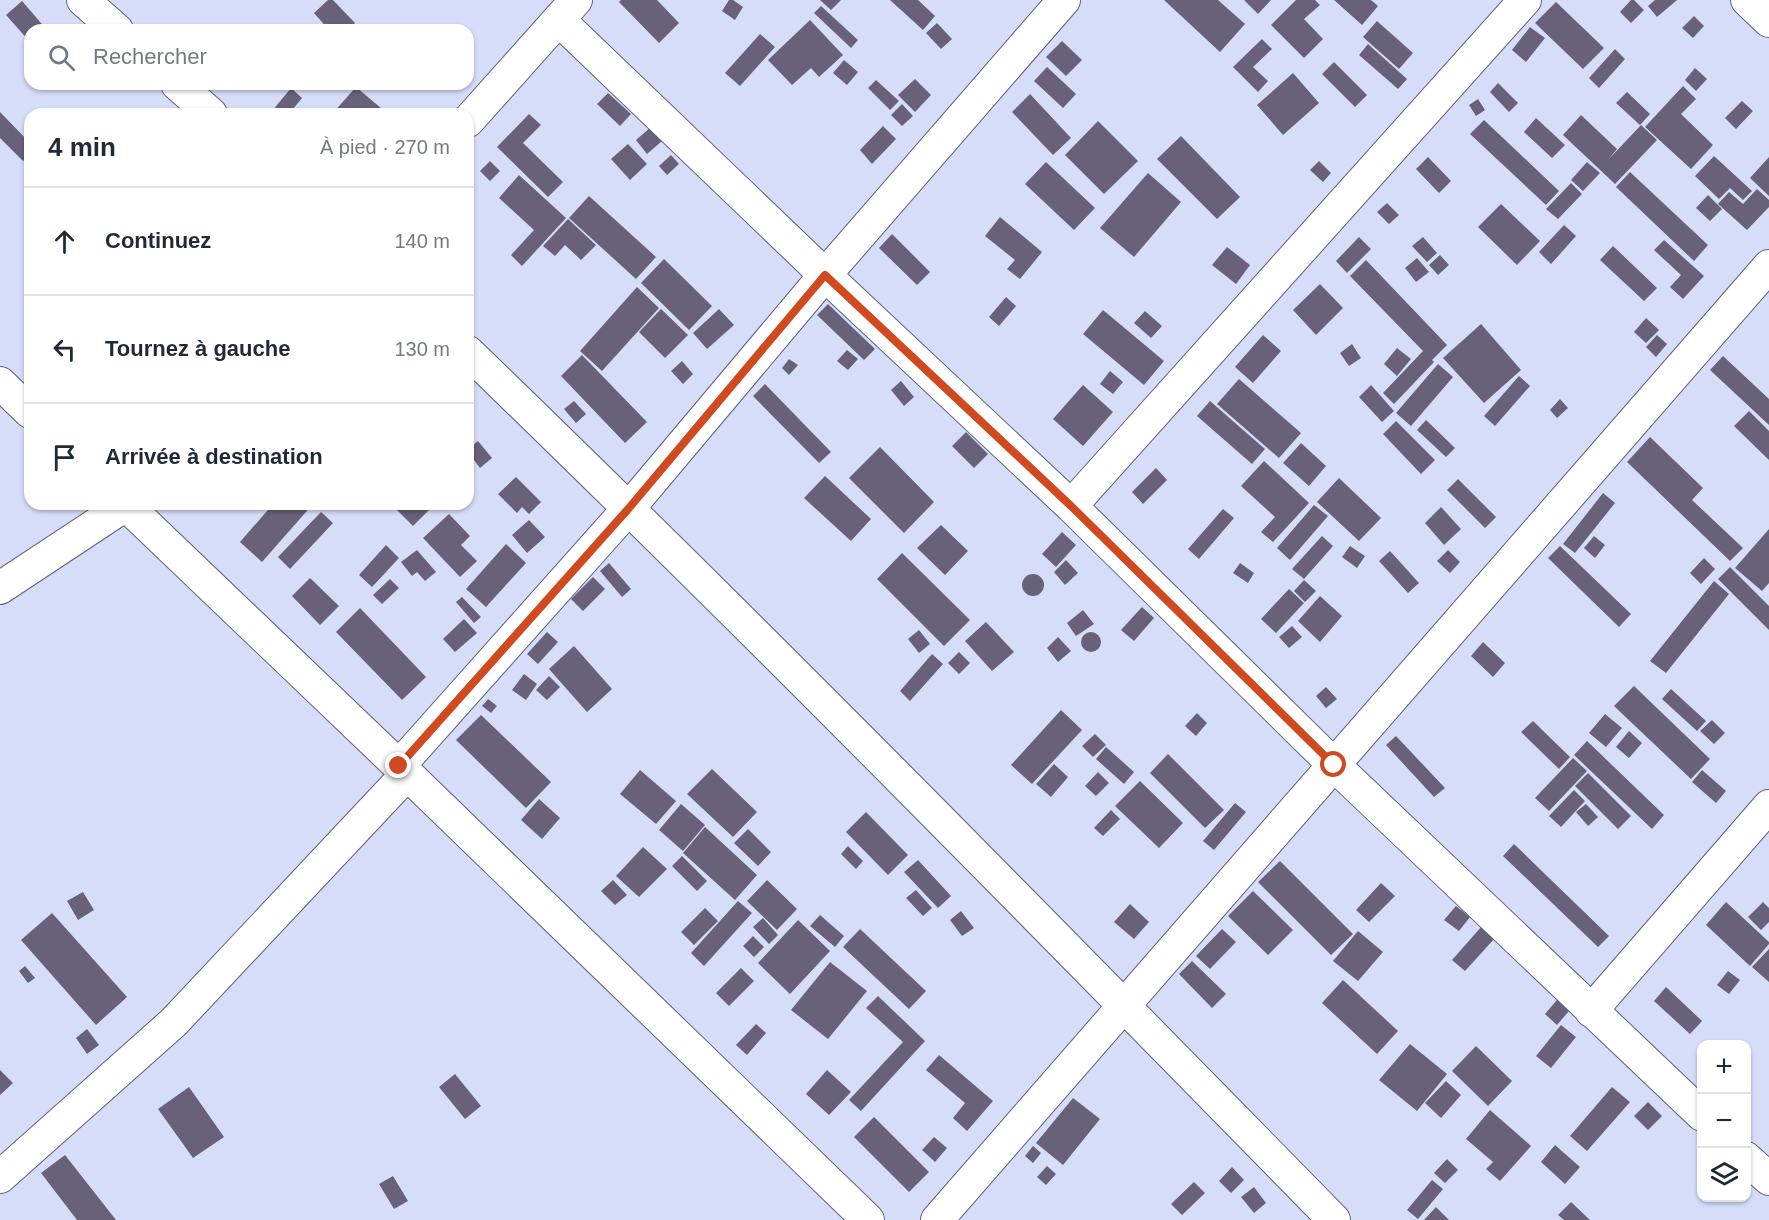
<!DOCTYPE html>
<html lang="fr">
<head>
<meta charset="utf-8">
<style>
  body { margin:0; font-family:Arial,sans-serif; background:#f2f2f3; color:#1f2937 }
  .controls { position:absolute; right:18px; bottom:18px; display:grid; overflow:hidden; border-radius:12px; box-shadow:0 2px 4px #0004 }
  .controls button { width:54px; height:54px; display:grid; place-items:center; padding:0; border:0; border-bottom:2px solid #e0e1e3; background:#fff; color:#1f2937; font:30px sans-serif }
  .stop { position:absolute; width:18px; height:18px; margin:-14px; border:4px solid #d1491e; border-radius:50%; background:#fff }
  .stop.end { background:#d1491e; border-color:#fff; box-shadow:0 2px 6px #0008 }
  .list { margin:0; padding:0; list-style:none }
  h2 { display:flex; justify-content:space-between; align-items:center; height:78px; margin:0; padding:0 24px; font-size:26px }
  h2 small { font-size:20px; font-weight:400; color:#747a83 }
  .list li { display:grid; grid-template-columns:39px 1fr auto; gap:18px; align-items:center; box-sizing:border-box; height:108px; padding:0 24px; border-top:2px solid #e0e1e3 }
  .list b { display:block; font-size:22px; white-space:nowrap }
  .list em { font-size:20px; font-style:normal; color:#747a83 }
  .icon { flex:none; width:33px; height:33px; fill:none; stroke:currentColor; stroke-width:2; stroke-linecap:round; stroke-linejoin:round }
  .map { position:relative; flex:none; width:1769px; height:1220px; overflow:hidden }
  .search { position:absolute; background:#fff; box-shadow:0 2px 4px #0004; left:24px; top:24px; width:450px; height:66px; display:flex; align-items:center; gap:15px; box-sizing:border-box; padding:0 21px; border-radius:18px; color:#747a83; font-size:22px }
  .panel { position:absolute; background:#fff; box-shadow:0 2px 4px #0004; left:24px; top:108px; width:450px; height:402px; border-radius:18px }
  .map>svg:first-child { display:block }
</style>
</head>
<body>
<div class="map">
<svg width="1769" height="1220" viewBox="0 0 1769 1220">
  <rect width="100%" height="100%" fill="#d6ddf9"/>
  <!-- building -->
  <path fill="#686179" d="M328,0H333L355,23L347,30H329L314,13Z
    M621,0H657L679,23L659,43L619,2Z
    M729,0H733L743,7L735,20L722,11Z
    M820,0H841L831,10Z
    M890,0H918L935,16L923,30Z
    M1164,0H1218L1245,24L1220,52Z
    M1244,0H1271L1258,14Z
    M1296,0H1315L1320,5L1304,19L1323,39L1304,58L1271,25Z
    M1334,0H1371L1378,6L1362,25Z
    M1631,0H1634L1644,10L1631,23L1620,12Z
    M1655,0H1677L1657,17L1648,6Z
    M22,1L47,30H30V42L6,15Z
    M1556,2L1604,48L1583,69L1535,23Z
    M821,6L858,40L851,48L814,13Z
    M1694,16L1704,26L1693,38L1682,28Z
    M810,20L843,55L819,77L811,68L792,85L768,60Z
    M1377,21L1413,53L1399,69L1363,37Z
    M937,23L952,39L941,49L926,33Z
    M1530,27L1545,38L1526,62L1512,50Z
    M760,34L775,47L740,86L725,73Z
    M1262,39L1272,49L1253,67L1268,81L1258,92L1233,67Z
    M1062,41L1082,60L1066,76L1046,57Z
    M1368,44L1407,79L1398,89L1359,55Z
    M1615,49L1625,59L1599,88L1589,78Z
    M844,60L858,72L847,85L833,73Z
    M1334,62L1367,95L1355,107L1322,74Z
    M1047,67L1076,94L1063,108L1034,81Z
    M1695,68L1707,79L1696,91L1685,80Z
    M1293,73L1319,103L1283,135L1257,105Z
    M915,79L931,95L915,112L898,95Z
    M876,80L899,101L890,110L868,88Z
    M1498,83L1518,103L1509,112L1490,92Z
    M1683,86L1696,99L1681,114L1713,145L1691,169L1645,127Z
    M356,87L388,114H332Z
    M291,88L302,98L289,114H275L272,111Z
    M1627,92L1650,114L1640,125L1616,103Z
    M608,93L631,114L620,126L597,104Z
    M1030,94L1071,138L1053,155L1012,112Z
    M1478,99L1485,110L1476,116L1469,105Z
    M1742,101L1753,111L1736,129L1725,118Z
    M902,104L913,116L902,126L891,115Z
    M0,112L30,143V155L23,161L0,138Z
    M529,114L541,125L523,143L563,182L548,197L497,147Z
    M1581,115L1617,149L1608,160L1641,125L1657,140L1615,184L1563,135Z
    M1536,118L1565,145L1552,158L1524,132Z
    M1484,120L1559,191L1546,205L1470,134Z
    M1098,121L1138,161L1104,194L1065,155Z
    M883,126L896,139L872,164L860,150Z
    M651,127L662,141L647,154L636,140Z
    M1181,136L1240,197L1217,219L1157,159Z
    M628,144L647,164L630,180L611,159Z
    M671,155L679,164L667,175L659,166Z
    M1714,156L1752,191L1743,200L1730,188L1719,199L1695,176Z
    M1428,157L1451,181L1439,193L1416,169Z
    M1769,157V196L1750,178Z
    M490,161L500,171L490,181L480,171Z
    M1319,161L1331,173L1323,182L1310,170Z
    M1046,162L1095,208L1074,230L1025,184Z
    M1587,162L1600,173L1583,191L1571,180Z
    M1630,172L1708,245L1694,261L1616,187Z
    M1148,173L1181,202L1134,257L1100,228Z
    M519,175L566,218L522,266L511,255L534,230L499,198Z
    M1571,183L1582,194L1558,219L1546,209Z
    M1757,189L1769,200V207L1747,230L1718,204L1729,192L1743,204Z
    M1708,195L1722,209L1710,221L1696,208Z
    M589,196L656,257L636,279L569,218Z
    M1387,203L1399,215L1389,224L1377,212Z
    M1501,204L1540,241L1517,265L1478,227Z
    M1000,217L1042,252L1020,279L1007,269L1015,260L985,236Z
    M568,219L596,245L581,260L565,245L555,256L543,246Z
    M1564,225L1576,236L1551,264L1539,252Z
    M892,234L930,272L917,285L879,248Z
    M1359,237L1371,249L1347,273L1336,261Z
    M1423,237L1437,253L1427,262L1412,246Z
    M1664,240L1704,276L1683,299L1670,287L1681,275L1654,250Z
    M1613,246L1657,288L1644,301L1600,260Z
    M1227,247L1250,265L1236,284L1212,265Z
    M1440,255L1449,265L1438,275L1429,265Z
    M1417,258L1429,272L1416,282L1405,268Z
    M664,259L712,306L689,330L641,283Z
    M1366,260L1447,345L1432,360L1434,362L1394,404L1383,393L1423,351L1350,276Z
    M1320,284L1343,308L1316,335L1293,310Z
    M637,287L659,308L602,371L580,351Z
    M1006,297L1016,306L999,326L989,317Z
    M828,304L875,349L864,360L817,315Z
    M661,309L688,335L665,358L639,332Z
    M719,309L734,325L707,349L693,333Z
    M1103,310L1164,361L1144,385L1083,334Z
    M1145,311L1162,326L1151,338L1134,323Z
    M1646,318L1659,330L1646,343L1634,332Z
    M1481,324L1521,370L1484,403L1443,358Z
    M1263,335L1281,351L1253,383L1235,367Z
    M1657,335L1667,344L1656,357L1646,347Z
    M1352,344L1361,358L1349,366L1340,353Z
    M1397,348L1411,359L1397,376L1384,364Z
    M847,350L858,359L848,370L837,361Z
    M582,355L647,422L625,443L561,376Z
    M1723,356L1769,399V425L1710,370Z
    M789,359L798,365L789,375L782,368Z
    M682,361L693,374L683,384L671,371Z
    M1438,364L1453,377L1411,426L1396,413Z
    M1110,371L1123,382L1113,394L1100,384Z
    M1519,376L1530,386L1495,426L1484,416Z
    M1239,379L1301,433L1279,458L1217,404Z
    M901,381L914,397L904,406L891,390Z
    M765,384L831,452L819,463L753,396Z
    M1083,385L1113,412L1083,446L1053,419Z
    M1371,385L1394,411L1382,422L1359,397Z
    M1560,399L1568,408L1557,418L1550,410Z
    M574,401L586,414L576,423L564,409Z
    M1210,401L1265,449L1252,464L1197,416Z
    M1749,411L1769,431V460L1734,426Z
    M1426,420L1455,448L1446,457L1417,430Z
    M1396,421L1435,460L1421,474L1383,434Z
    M966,432L988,454L974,468L952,446Z
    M1650,437L1703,488L1692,500L1743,548L1730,561L1627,462Z
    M478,441L492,458L480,468L468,452V449Z
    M1301,443L1326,466L1309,486L1283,463Z
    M880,447L934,502L904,533L849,478Z
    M1264,461L1309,503L1273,542L1261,532L1275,517L1241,486Z
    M1156,468L1167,480L1143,504L1132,492Z
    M825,476L871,519L851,541L804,498Z
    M516,477L541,502L529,514L522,507L517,513L498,494Z
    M1339,478L1381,518L1359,541L1317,502Z
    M1458,479L1496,517L1485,528L1447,490Z
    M1603,493L1615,503L1575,553L1563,544Z
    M273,504H313L262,562L240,542Z
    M391,504H435L413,526Z
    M1314,505L1328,516L1290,560L1277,548Z
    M1441,507L1461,529L1444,545L1425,523Z
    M1223,509L1234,518L1199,559L1188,549Z
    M321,512L333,523L290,569L278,557Z
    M449,514L470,536L461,545L477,561L460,577L423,538Z
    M529,520L545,537L527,553L512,535Z
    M941,525L968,551L945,575L917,548Z
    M1769,529V583L1762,591L1735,568Z
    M1062,532L1076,545L1056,567L1042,554Z
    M1322,536L1333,546L1304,579L1292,569Z
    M1594,536L1605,545L1595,558L1584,548Z
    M506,544L526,563L486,607L466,589Z
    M386,545L399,558L372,587L359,575Z
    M1350,546L1365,556L1357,568L1342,557Z
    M1560,546L1631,614L1619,627L1548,558Z
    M417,550L436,572L425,581L417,572L412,576L401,562Z
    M1448,550L1460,562L1450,573L1437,561Z
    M1390,551L1419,583L1408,593L1379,561Z
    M902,553L970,620L944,646L877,579Z
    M1704,558L1715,569L1701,584L1690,573Z
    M1066,560L1078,573L1065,585L1054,572Z
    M609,563L631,589L622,597L600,571Z
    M1240,563L1254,573L1248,583L1233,573Z
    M1730,567L1769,606V630L1718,579Z
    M1022 585a11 11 0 1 1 22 0a11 11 0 1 1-22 0Z
    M593,577L605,589L583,611L571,599Z
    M310,578L339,606L320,625L292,596Z
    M390,579L399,588L382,604L373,595Z
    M1304,580L1316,591L1305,602L1294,591Z
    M1714,581L1729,594L1666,673L1650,661Z
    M1289,589L1304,603L1276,633L1261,619Z
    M1320,596L1342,616L1320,642L1298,621Z
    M462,597L481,617L474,623L456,602Z
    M1142,607L1154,618L1134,641L1121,630Z
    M360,608L426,677L402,700L336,632Z
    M1083,610L1094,624L1076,636L1067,623Z
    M464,619L477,633L455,652L443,639Z
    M986,622L1014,652L992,671L965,641Z
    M1292,626L1302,637L1289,648L1279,637Z
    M919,630L930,644L919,653L908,639Z
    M547,632L558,642L538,664L527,654Z
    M1081 642a10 10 0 1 1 20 0a10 10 0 1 1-20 0Z
    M1058,637L1071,651L1058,662L1047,648Z
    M1483,642L1505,663L1493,677L1471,656Z
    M574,646L612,689L587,712L549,669Z
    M959,652L970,663L959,674L948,663Z
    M932,654L943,664L910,701L900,691Z
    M524,674L537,684L526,700L512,690Z
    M549,676L560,687L547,700L536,690Z
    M1634,686L1710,759L1691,779L1614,706Z
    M1326,687L1337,699L1326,708L1316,696Z
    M1671,689L1706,721L1697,731L1662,699Z
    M488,699L497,706L491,713L482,706Z
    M1061,710L1082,730L1032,784L1011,765Z
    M1197,713L1207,723L1196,736L1185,726Z
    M1605,714L1622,728L1606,747L1589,733Z
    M481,715L551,782L526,808L456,740Z
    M1712,720L1725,733L1714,744L1700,731Z
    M1533,721L1570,757L1559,769L1521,732Z
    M1629,731L1642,743L1629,758L1616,747Z
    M1095,734L1106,745L1093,757L1082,746Z
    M1396,736L1445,788L1434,797L1386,745Z
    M1587,741L1664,815L1652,829L1574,755Z
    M1106,747L1134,772L1124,784L1096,759Z
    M1168,754L1224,810L1205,828L1150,773Z
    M1573,758L1587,771L1549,811L1535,798Z
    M1054,764L1068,777L1051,797L1036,784Z
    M712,769L757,812L733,837L687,794Z
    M640,770L676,801L656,824L620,794Z
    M1702,770L1726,791L1716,803L1692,782Z
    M1098,772L1109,783L1096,796L1085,786Z
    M1588,773L1631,816L1618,829L1575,786Z
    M1140,781L1183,823L1159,848L1115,806Z
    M1574,790L1585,801L1561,827L1549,816Z
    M539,799L560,818L542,839L521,820Z
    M1235,803L1246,812L1214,850L1203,841Z
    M681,804L705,825L683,851L659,830Z
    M1586,804L1598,817L1588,826L1576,812Z
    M1111,810L1120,819L1103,836L1094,828Z
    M866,812L908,855L888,875L846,832Z
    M705,827L757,875L735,900L683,853Z
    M748,829L771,852L758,866L734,843Z
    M1514,844L1609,936L1598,947L1503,856Z
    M848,846L863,861L856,869L841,854Z
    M643,847L667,869L639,897L616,876Z
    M682,856L707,881L697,891L672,866Z
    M918,860L951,896L938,908L904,872Z
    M1280,861L1353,934L1331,955L1258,882Z
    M613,880L627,895L615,905L601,891Z
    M767,880L797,909L777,930L747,901Z
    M1381,883L1395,896L1369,922L1356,910Z
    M916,890L932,908L923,916L906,898Z
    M1253,891L1293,930L1268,955L1228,916Z
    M83,892L94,910L78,920L67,901Z
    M738,901L752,913L704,966L691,953Z
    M1726,902L1769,942V944L1750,966L1706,925Z
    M1763,902L1769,908V922L1761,930L1748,917Z
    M1130,904L1149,922L1134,939L1114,922Z
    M1456,906L1470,917L1459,931L1444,920Z
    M705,908L718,921L694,945L681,932Z
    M961,911L974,928L962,936L950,920Z
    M52,913L127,997L96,1025L21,940Z
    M820,915L844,936L835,947L810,926Z
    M763,918L778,935L769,944L753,927Z
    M798,920L830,951L790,994L758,963Z
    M1482,926L1495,938L1465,971L1452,960Z
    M860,929L926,991L909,1009L843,947Z
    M1222,929L1236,942L1210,969L1196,956Z
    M1358,931L1383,952L1358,981L1333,961Z
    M753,936L764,947L754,957L743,946Z
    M1769,949V982L1752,967Z
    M1192,961L1226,994L1212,1008L1179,974Z
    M830,962L867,991L828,1039L791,1010Z
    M25,966L35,978L28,983L19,971Z
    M741,968L754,981L729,1006L716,993Z
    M1728,971L1740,980L1729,994L1717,985Z
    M1343,980L1398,1031L1377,1054L1322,1003Z
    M1666,987L1702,1021L1690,1034L1654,1001Z
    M878,996L925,1041L861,1111L849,1100L903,1042L866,1008Z
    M1557,1000L1569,1011L1557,1025L1545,1014Z
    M756,1024L766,1033L747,1055L736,1045Z
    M1561,1025L1576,1037L1551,1068L1536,1056Z
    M87,1029L99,1045L87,1054L76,1038Z
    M1410,1044L1447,1074L1417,1111L1379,1080Z
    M1476,1046L1512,1081L1488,1106L1452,1071Z
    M939,1055L993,1101L967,1131L953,1118L965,1103L926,1070Z
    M0,1070L13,1083L0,1095Z
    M827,1070L851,1092L829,1115L806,1094Z
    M455,1074L481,1106L465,1119L439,1087Z
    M1446,1081L1461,1095L1441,1118L1425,1103Z
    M189,1087L224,1137L193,1158L158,1109Z
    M1612,1087L1630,1102L1587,1151L1570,1136Z
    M1073,1098L1100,1119L1063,1165L1036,1143Z
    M1648,1102L1662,1116L1648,1130L1634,1116Z
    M1490,1110L1531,1146L1500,1181L1486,1169L1493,1162L1466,1139Z
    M874,1117L929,1172L909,1192L854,1137Z
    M934,1137L947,1148L935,1162L922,1150Z
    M1555,1145L1580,1167L1565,1184L1541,1162Z
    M1033,1146L1041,1153L1033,1163L1025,1156Z
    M65,1155L116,1220H77L41,1173Z
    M1447,1159L1458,1170L1445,1183L1434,1173Z
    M1047,1166L1056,1174L1046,1185L1037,1177Z
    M1232,1167L1244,1180L1231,1193L1219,1181Z
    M393,1176L408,1201L394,1209L379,1184Z
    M1432,1180L1443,1189L1418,1219L1407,1210Z
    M1194,1182L1205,1193L1182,1215L1171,1204Z
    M1254,1187L1266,1203L1254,1213L1241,1197Z
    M1571,1202L1590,1220H1564L1558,1215Z
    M1436,1207L1449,1220H1424Z"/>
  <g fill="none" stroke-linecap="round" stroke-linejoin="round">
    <defs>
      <path id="street" d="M83,0L117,30
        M1747,0L1769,21
        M559,20L825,275L1071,506L1334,765L1702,1115
        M177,84L211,114
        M468,121L576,0
        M468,352C762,636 1048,928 1334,1220
        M0,383L30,412
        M125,504L399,766L868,1220
        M1071,506L1525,0
        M0,588L127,504
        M399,766L629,508L825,275L1064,0
        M1591,1011L1769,806
        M1746,1158L1769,1179
        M0,1177L174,1022L407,774
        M937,1220L1769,266"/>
    </defs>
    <!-- street casing -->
    <use href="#street" stroke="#5c617a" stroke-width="34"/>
    <!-- street -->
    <use href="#street" stroke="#fff" stroke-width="32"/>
  </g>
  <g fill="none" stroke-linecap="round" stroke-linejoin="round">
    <!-- route -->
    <path stroke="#d1491e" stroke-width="8" d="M399,766L629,508L825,275L1071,506L1334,765"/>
  </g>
</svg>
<div class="controls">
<button>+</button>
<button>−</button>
<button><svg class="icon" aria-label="layers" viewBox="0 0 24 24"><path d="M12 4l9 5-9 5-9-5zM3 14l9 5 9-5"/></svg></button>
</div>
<div class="stop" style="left:1334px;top:765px"></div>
<div class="stop end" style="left:399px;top:766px"></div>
<div class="search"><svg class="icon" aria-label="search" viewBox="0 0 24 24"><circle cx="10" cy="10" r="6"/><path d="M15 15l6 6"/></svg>Rechercher</div>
<section class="panel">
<h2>4 min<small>À pied · 270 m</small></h2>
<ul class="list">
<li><svg class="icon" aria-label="ahead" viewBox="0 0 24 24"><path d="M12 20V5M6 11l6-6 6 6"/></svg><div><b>Continuez</b></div><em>140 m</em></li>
<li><svg class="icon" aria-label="left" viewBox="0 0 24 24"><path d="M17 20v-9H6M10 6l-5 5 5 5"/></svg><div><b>Tournez à gauche</b></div><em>130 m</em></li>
<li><svg class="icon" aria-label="arrive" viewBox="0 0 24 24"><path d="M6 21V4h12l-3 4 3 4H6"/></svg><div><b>Arrivée à destination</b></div></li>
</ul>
</section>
</div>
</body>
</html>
